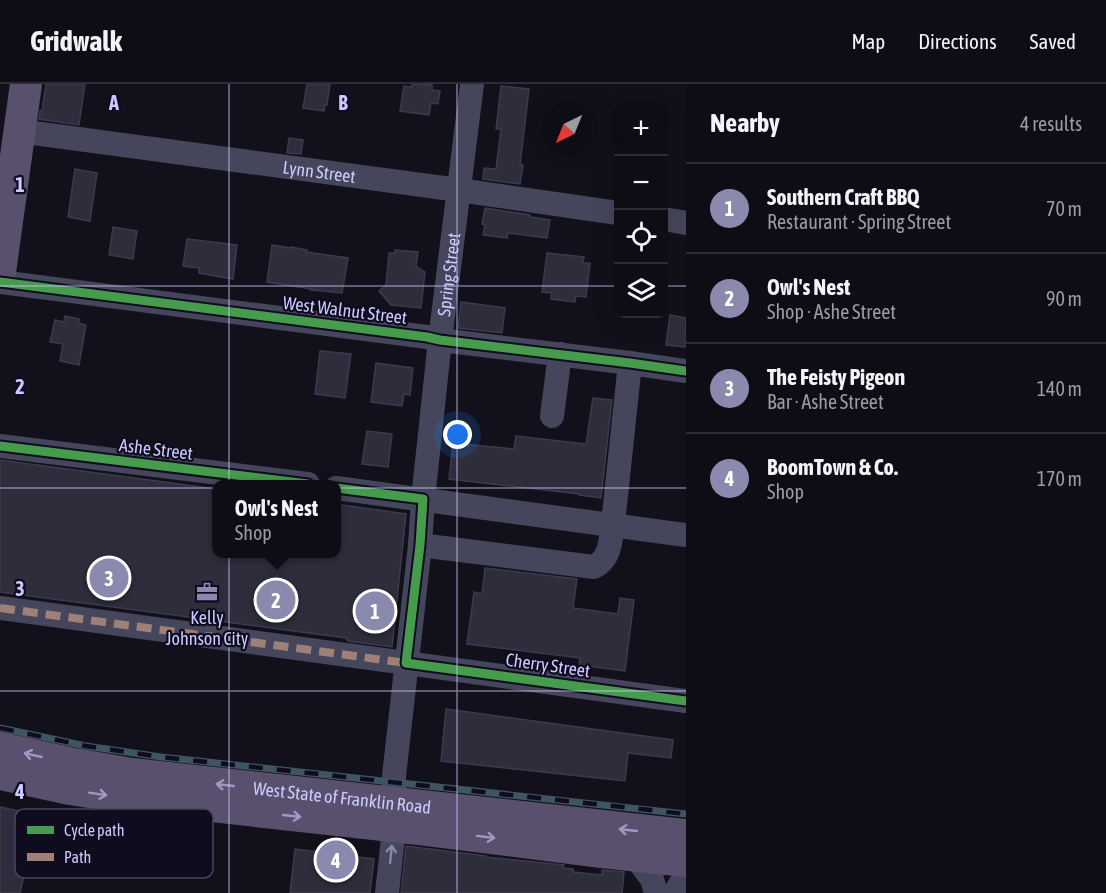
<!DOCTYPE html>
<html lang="en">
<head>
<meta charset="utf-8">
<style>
  body { margin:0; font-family:"Asap Condensed",sans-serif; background:#17151d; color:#f1f3f6 }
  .controls { position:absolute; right:18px; top:18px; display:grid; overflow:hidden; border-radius:12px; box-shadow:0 6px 24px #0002 }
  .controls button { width:54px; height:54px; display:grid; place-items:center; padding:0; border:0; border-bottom:2px solid #2e2c34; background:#0e0c14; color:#f1f3f6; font:30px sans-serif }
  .compass { position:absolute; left:542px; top:18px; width:54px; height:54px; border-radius:50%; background:#0e0c14; box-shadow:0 6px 24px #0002; rotate:223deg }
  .you { position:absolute; left:458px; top:351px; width:21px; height:21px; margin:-15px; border:4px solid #fff; border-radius:50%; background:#1a73e8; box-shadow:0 0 0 9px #1a73e833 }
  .badge { display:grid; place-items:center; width:39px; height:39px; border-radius:50%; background:#8b89ae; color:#fff; font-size:20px; font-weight:700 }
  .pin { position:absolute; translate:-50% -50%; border:3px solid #fff; box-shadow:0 2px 6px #0006 }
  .popup { position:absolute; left:212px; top:396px; width:129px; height:78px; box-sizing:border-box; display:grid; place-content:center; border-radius:12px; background:#0e0c14; filter:drop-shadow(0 2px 4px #0005); font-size:20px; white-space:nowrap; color:#9b9ba0 }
  .popup b { font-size:22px; color:#f1f3f6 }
  .popup::after { content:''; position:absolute; left:50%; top:100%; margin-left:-12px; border:12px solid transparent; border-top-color:#0e0c14 }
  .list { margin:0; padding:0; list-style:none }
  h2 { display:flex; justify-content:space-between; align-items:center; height:78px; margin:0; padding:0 24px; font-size:26px }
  h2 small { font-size:20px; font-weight:400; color:#9b9ba0 }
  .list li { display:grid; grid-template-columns:39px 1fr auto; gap:18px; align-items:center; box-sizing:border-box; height:90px; padding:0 24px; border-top:2px solid #2e2c34 }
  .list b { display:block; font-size:22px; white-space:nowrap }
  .list p { margin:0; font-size:20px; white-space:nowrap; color:#9b9ba0 }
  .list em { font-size:20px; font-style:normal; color:#9b9ba0 }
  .icon { flex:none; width:33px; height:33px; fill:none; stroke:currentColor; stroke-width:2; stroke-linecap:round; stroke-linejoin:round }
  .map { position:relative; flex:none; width:686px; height:809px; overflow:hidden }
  header { display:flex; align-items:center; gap:36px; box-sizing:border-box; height:84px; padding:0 30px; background:#0e0c14; border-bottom:2px solid #2e2c34 }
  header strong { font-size:28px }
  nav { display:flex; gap:33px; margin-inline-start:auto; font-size:21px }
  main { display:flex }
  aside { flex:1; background:#0e0c14 }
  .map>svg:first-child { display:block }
</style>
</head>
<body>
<header>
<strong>Gridwalk</strong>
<nav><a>Map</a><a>Directions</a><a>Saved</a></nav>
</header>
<main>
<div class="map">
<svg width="686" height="809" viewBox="0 0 686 809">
  <rect width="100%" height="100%" fill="#12101a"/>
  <!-- building -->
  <path fill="#2e2d3c" stroke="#3c3a4e" stroke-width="1.5" d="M46,0H85L79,41L39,35L40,27H42Z
    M307,0H330L327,21H325L324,27L303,24Z
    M412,0L432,1V6L440,7L438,20L431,19L429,31L400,27L404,2L412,3Z
    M501,2L529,5L520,81H523L520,100L483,95L484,84L496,85L501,45H496Z
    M289,54L303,56L301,70L287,69Z
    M75,85L97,89L90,137L68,133Z
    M485,124L530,131V133L550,136L547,154L508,149L507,154L483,151L485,141L482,140Z
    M113,143L137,147L133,175L109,171Z
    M187,155L237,161L233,195L199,189V184L183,182Z
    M272,161L291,164V163L307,166L306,168L348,174L342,209L311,206L312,205L267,198Z
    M395,166L418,168L416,182L425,188L421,224L391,221L379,207L386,201L389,169H395Z
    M547,169L584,173L583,179H590L586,213L576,212L575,218L551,215L552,209L542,208Z
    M461,218L505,224L502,249L458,244Z
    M670,231L686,234V263L666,261Z
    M65,232L79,235L78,239L86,241L79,281L60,277L63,260L50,258L55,236L64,238Z
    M320,267L351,270L345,314L315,310Z
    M376,279L413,284L410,311L404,310L402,322L371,318Z
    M593,314L612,316L601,414L579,411V410L449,395L453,359L514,365L516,352L586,360Z
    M367,347L392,350L388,383L362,380Z
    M0,376L216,405V470H336V420L406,430L392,563L348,557L346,554L0,508Z
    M485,484L577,495L573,524L618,530L620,514L634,516L625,587L579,581L580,574L467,560L474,508L482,510Z
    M446,625L673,656L671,674L628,669L625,697L441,677Z
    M0,723L38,731L20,809H0Z
    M406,762L486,772V773L564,781L563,784L573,785V788L602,791V786L624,788L622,809H401Z
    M295,765L374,775L370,809H290Z"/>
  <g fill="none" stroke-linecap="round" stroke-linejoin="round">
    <!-- minor -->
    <g stroke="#45465b" stroke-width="24">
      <path id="s1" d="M19,47L459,106L618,129"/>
      <path d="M664,135L686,139"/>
      <path d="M0,198L427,253L440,256L630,279L686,287"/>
      <path d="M552,332L560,270"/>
      <path d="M0,362L308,400"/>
      <path d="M336,404L686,451"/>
      <path d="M420,461L594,483C611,474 610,457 613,440L630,279"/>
      <path d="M0,524L686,617"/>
      <path d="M635,772L652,795L656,809"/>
      <path id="s2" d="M387,809L393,754L394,692L420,461L423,415L440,256L472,0"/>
      <path d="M675,809L686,790"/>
    </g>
    <!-- major -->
    <g stroke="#59506d" stroke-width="32">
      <path d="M0,188L26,0"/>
      <path id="s3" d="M0,664L69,679L132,690L686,751"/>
      <path d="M0,690L70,705L102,710L419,745L602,768L686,777"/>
    </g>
    <defs>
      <path id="rail" d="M0,644L86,662L161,673L686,730"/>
    </defs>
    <!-- rail casing -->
    <use href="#rail" stroke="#3f5662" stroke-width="7"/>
    <!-- rail -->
    <use href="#rail" stroke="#0e0c1e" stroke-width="4.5" stroke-dasharray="14" stroke-linecap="butt"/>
    <!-- quiet -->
    <path stroke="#9e8076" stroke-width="8" stroke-dasharray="15 8" stroke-linecap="butt" d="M0,524L406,579"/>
    <defs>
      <path id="cycleway" d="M0,198L427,253L440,256L630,279L686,287
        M0,362L308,400
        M336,404L423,415L420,461L406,579L686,617"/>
    </defs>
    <!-- cycleway casing -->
    <use href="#cycleway" stroke="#0e0c1e" stroke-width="13"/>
    <!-- cycleway -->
    <use href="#cycleway" stroke="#469c4c" stroke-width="9"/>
  </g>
  <!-- one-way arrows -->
  <defs><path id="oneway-shaft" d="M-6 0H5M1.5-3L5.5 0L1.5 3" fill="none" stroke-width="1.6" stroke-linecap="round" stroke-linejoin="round" transform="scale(1.5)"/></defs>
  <g stroke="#9e99c4">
    <use href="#oneway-shaft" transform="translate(33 671) rotate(-167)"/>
    <use href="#oneway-shaft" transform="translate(225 701) rotate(-174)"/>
    <use href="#oneway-shaft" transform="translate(98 710) rotate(9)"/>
    <use href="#oneway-shaft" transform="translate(292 732) rotate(6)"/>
    <use href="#oneway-shaft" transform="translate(628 746) rotate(-174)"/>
    <use href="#oneway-shaft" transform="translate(486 753) rotate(7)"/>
  </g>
  <use stroke="#8888ac" href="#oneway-shaft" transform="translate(391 770) rotate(-84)"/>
  <!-- grid -->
  <path fill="none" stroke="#cccafe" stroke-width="1.5" stroke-opacity="0.55" d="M229,0V809M457,0V809M0,202H618M664,202H686M0,404H686M0,607H686"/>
  <!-- icons -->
  <defs>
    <symbol id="office-bare" viewBox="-9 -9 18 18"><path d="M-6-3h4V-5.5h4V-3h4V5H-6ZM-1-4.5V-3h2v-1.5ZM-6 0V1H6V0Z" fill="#8b89ae" stroke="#0e0c1e" stroke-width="2.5" paint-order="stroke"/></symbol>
  </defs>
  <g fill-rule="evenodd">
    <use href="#office-bare" x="192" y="493" width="30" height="30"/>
  </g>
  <g text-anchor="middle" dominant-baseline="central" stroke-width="4.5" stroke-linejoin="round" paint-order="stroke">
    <!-- street labels -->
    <g font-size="18" fill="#cccafe" stroke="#0e0c1e">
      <text stroke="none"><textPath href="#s1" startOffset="303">Lynn Street</textPath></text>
      <text stroke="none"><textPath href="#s2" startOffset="622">Spring Street</textPath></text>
      <text transform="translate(345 226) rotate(7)">West Walnut Street</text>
      <text transform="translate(156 365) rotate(7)">Ashe Street</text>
      <text transform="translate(548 581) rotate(8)">Cherry Street</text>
      <text stroke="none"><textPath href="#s3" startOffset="346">West State of Franklin Road</textPath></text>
    </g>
    <!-- poi labels -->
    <g font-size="18" fill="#cccafe" stroke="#0e0c1e">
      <text x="207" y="533">Kelly<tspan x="207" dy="21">Johnson City</tspan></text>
    </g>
  </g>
  <!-- legend -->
  <rect x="15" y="725" width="198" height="69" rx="9" fill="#0e0c1e" stroke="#474561" stroke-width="1.5"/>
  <rect x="27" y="742" width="27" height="8" fill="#469c4c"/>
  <rect x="27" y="769" width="27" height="8" fill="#9e8076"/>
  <g font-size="16" fill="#cccafe">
    <text x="64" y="752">Cycle path</text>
    <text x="64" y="779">Path</text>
  </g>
  <g font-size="20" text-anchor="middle" font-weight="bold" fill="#cccafe" stroke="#0e0c1e" stroke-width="4.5" stroke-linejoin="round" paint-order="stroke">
    <text x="114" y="26">A</text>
    <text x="343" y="26">B</text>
    <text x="20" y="108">1</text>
    <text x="20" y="310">2</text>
    <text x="20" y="512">3</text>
    <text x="20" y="715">4</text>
  </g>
</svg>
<div class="controls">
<button>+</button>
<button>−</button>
<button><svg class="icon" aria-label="locate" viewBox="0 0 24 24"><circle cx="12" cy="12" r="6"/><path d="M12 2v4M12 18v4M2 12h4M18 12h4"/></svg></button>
<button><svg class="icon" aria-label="layers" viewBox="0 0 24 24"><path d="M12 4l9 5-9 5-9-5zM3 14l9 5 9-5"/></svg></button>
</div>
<svg class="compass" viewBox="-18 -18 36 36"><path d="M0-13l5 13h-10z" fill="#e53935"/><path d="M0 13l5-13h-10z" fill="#9b9ba0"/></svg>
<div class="you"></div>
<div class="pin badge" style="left:375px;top:527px">1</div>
<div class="pin badge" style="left:276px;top:516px">2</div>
<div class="popup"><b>Owl's Nest</b>Shop</div>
<div class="pin badge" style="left:109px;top:494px">3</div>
<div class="pin badge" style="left:336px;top:776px">4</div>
</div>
<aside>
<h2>Nearby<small>4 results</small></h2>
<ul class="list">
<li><span class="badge">1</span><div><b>Southern Craft BBQ</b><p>Restaurant · Spring Street</p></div><em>70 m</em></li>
<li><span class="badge">2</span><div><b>Owl's Nest</b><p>Shop · Ashe Street</p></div><em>90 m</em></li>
<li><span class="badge">3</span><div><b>The Feisty Pigeon</b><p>Bar · Ashe Street</p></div><em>140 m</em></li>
<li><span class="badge">4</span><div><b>BoomTown &amp; Co.</b><p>Shop</p></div><em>170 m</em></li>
</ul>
</aside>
</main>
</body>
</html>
